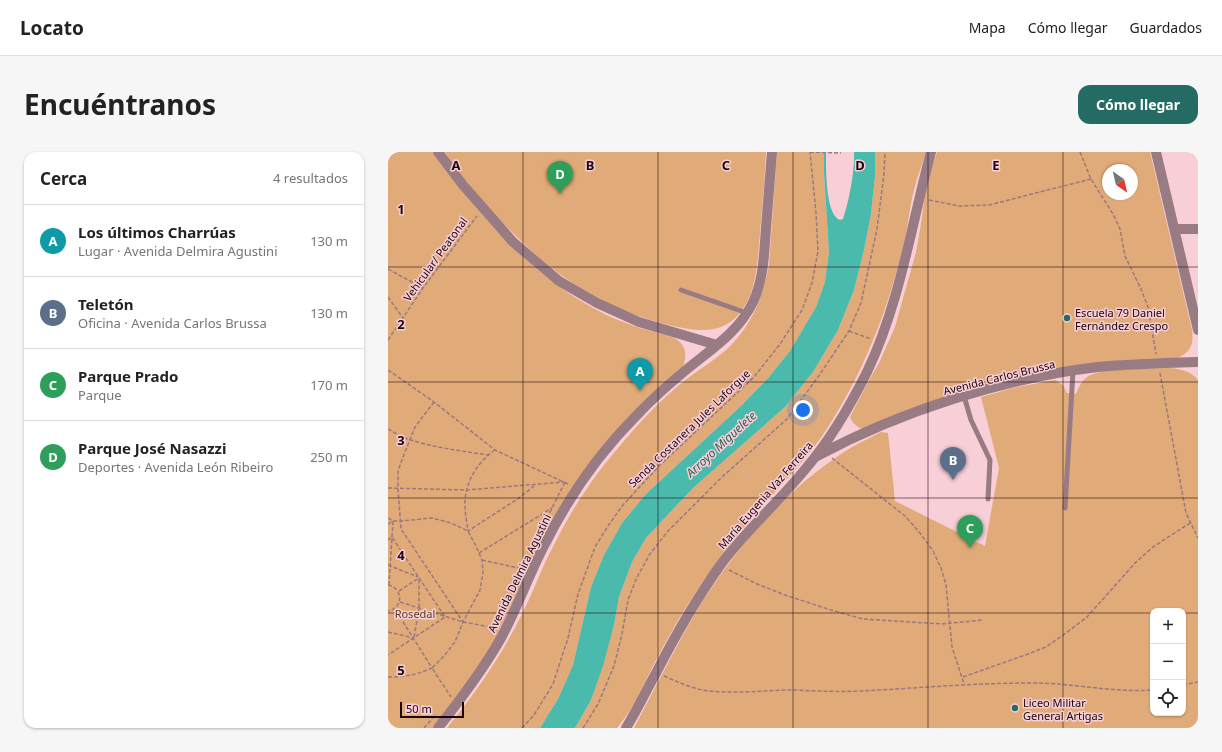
<!DOCTYPE html>
<html lang="es">
<head>
<meta charset="utf-8">
<style>
  body { margin:0; font-family:"Noto Sans",sans-serif; background:#f6f6f6; color:#222 }
  .controls { position:absolute; right:12px; bottom:12px; display:grid; overflow:hidden; border-radius:8px; box-shadow:0 1px 3px #0004 }
  .controls button { width:36px; height:36px; display:grid; place-items:center; padding:0; border:0; border-bottom:1px solid #e0e0e0; background:#fff; color:#222; font:20px sans-serif }
  .compass { position:absolute; left:714px; top:12px; width:36px; height:36px; border-radius:50%; background:#fff; box-shadow:0 1px 3px #0004; rotate:146deg }
  .scale { position:absolute; left:12px; bottom:10px; width:64px; box-sizing:border-box; padding-left:4px; border:2px solid #1a050b; border-top:0; font-size:11px; line-height:14px; white-space:nowrap; color:#1a050b; -webkit-text-stroke:3px #f8ced7; paint-order:stroke }
  .you { position:absolute; left:415px; top:258px; width:14px; height:14px; margin:-10px; border:3px solid #fff; border-radius:50%; background:#1a73e8; box-shadow:0 0 0 6px #1a73e833 }
  .badge { display:grid; place-items:center; width:26px; height:26px; border-radius:50%; background:#246c63; color:#fff; font-size:13px; font-weight:700 }
  .pin { position:absolute; translate:-50% -33px; filter:drop-shadow(0 1px 2px #0008) }
  .pin::after { content:''; position:absolute; top:21px; width:14px; height:12px; background:inherit; clip-path:polygon(0 0,100% 0,50% 100%) }
  .list { margin:0; padding:0; list-style:none }
  h2 { display:flex; justify-content:space-between; align-items:center; height:52px; margin:0; padding:0 16px; font-size:17px }
  h2 small { font-size:13px; font-weight:400; color:#767676 }
  .list li { display:grid; grid-template-columns:26px 1fr auto; gap:12px; align-items:center; box-sizing:border-box; height:72px; padding:0 16px; border-top:1px solid #e0e0e0 }
  .list b { display:block; font-size:15px; white-space:nowrap }
  .list p { margin:0; font-size:13px; white-space:nowrap; color:#767676 }
  .list em { font-size:13px; font-style:normal; color:#767676 }
  .icon { flex:none; width:22px; height:22px; fill:none; stroke:currentColor; stroke-width:2; stroke-linecap:round; stroke-linejoin:round }
  .map { position:relative; flex:none; width:810px; height:576px; overflow:hidden; border-radius:12px }
  header { display:flex; align-items:center; gap:24px; box-sizing:border-box; height:56px; padding:0 20px; background:#fff; border-bottom:1px solid #e0e0e0 }
  header strong { font-size:19px }
  nav { display:flex; gap:22px; margin-inline-start:auto; font-size:14px }
  .intro { display:flex; align-items:center; justify-content:space-between; box-sizing:border-box; height:96px; padding:0 24px }
  h1 { margin:0; font-size:28px }
  .button { padding:10px 18px; border-radius:12px; background:#246c63; color:#fff; font-size:14px; font-weight:700 }
  main { display:flex; gap:24px; padding:0 24px }
  aside { flex:1; background:#fff; border-radius:12px; box-shadow:0 1px 3px #0004 }
  .map>svg:first-child { display:block }
</style>
</head>
<body>
<header>
<strong>Locato</strong>
<nav><a>Mapa</a><a>Cómo llegar</a><a>Guardados</a></nav>
</header>
<div class="intro"><h1>Encuéntranos</h1><a class="button">Cómo llegar</a></div>
<main>
<aside>
<h2>Cerca<small>4 resultados</small></h2>
<ul class="list">
<li><span class="badge" style="background:#0f9aa8">A</span><div><b>Los últimos Charrúas</b><p>Lugar · Avenida Delmira Agustini</p></div><em>130 m</em></li>
<li><span class="badge" style="background:#5c6f8a">B</span><div><b>Teletón</b><p>Oficina · Avenida Carlos Brussa</p></div><em>130 m</em></li>
<li><span class="badge" style="background:#2e9e5b">C</span><div><b>Parque Prado</b><p>Parque</p></div><em>170 m</em></li>
<li><span class="badge" style="background:#2e9e5b">D</span><div><b>Parque José Nasazzi</b><p>Deportes · Avenida León Ribeiro</p></div><em>250 m</em></li>
</ul>
</aside>
<div class="map">
<svg width="810" height="576" viewBox="0 0 810 576">
  <rect width="100%" height="100%" fill="#f8ced7"/>
  <!-- green -->
  <path fill="#e1ab79" fill-rule="evenodd" d="M0,0H45C90,61 140,121 207,157C221,165 235,170 249,175C259,179 285,183 292,190C299,197 298,206 295,215L224,284L131,438L99,504L46,576H0Z
    M57,0H378C377,23 375,46 373,69C370,98 371,139 351,162C332,184 306,179 281,173C204,154 150,112 98,52C84,36 69,19 57,0Z
    M389,0H436V21L441,100L437,130L428,155L402,199L381,225L354,253L258,342L234,371L216,403L203,435L185,513L170,547L152,576H59C88,540 114,503 134,462C146,439 154,414 167,391C183,359 202,329 225,302C245,278 266,254 290,234C305,221 323,211 338,198C363,175 375,146 381,113Z
    M487,0H538C534,13 529,25 526,38C521,57 520,76 515,94C500,158 476,219 440,275C423,302 401,325 379,349C355,376 333,403 313,432C296,457 281,483 267,510C255,533 246,556 229,576H187L203,548L226,473L231,445L244,410L258,386L305,336L397,255L425,220L450,178L466,138L476,98L483,62L487,24Z
    M549,0H762L804,178C806,194 802,201 787,207L686,215L476,278C469,275 465,272 462,265L480,230L491,211L507,175L528,100L532,78L536,50L543,17ZM720,18H744V42H720Z
    M777,216C790,216 802,218 810,228V576H246C264,542 281,508 300,474C336,410 392,342 453,302C466,293 480,287 493,280L500,281L507,349L597,394L611,316L593,245L629,235L667,228L675,233L679,241L688,242C691,234 695,226 703,223C718,216 759,217 777,216ZM765,459H795V561H765Z"/>
  <!-- water -->
  <path fill="#4abaac" d="M436,0H438C438,14 437,63 452,68L455,67C461,49 467,18 466,0H487V24L483,62L476,98L466,138L450,178L425,220L397,255L305,336L258,386L244,410L231,445L226,473L215,514L203,548L187,576H152L170,547L185,513L203,435L216,403L234,371L258,342L354,253L381,225L402,199L428,155L437,130L441,100L436,21Z"/>
  <g fill="none" stroke-linecap="round" stroke-linejoin="round">
    <!-- path -->
    <path stroke="#99787f" stroke-width="1.5" stroke-dasharray="4 2" stroke-linecap="butt" d="M422,0L453,1
      M692,0L703,27L725,62L732,77L737,104L753,137L760,155L768,202
      M541,48L571,54L601,53L703,27
      M0,117L35,136
      M0,145L15,166
      M461,179L483,187
      M0,188L35,136L89,64
      M0,218L46,250L107,298L182,333
      M772,221L798,361L810,386
      M46,250L27,275L15,305L10,319V337L13,377L75,470
      M0,277C7,281 15,286 23,288C48,296 74,299 100,303
      M107,298C89,310 76,332 77,354C77,362 79,371 80,379L131,346L146,334
      M444,306L517,364L532,381L545,399L553,416L558,433L564,495L576,532
      M0,336L78,338L176,330
      M0,366L5,369L1,433
      M159,366L177,330
      M0,372L5,369H13L44,366L63,371L80,379L88,394L94,408L95,421L92,438L75,470L67,490L56,504L44,516L63,545
      M0,388L4,385L57,465L0,503
      M91,401L164,356
      M94,408L135,417
      M0,413L30,425
      M341,418L369,432L397,443L443,458L475,467L554,472L594,468
      M0,433C15,436 16,456 0,459
      M11,439L31,426
      M12,450L75,470L108,476
      M0,480L26,486
      M26,485L31,457V426
      M276,524C290,530 307,538 322,539C350,542 378,538 406,538C429,539 451,540 473,539C530,536 587,531 645,531C685,531 725,541 765,538
      M0,525C17,525 28,523 44,516L7,457
      M575,525L640,502L658,495L678,481L699,465L748,410L765,395L802,371
      M795,533L810,530
      M36,576L48,562
      M134,576L146,563L165,532L180,486L190,442L207,395L220,374L235,353L270,315L366,225L392,192L414,158L424,131L430,99L428,61L422,0
      M195,576L210,552L226,514L234,482L240,448L249,425L262,402L280,379L334,325L399,267L430,225L461,179L473,151L489,77L496,22L497,0"/>
    <!-- service -->
    <path stroke="#997c83" stroke-width="5" d="M293,138L359,161
      M576,244L583,268L602,308L600,347
      M677,356L685,219"/>
    <!-- minor -->
    <path stroke="#997c83" stroke-width="10" d="M50,0L75,33L125,90L171,129L209,151L251,170L329,193
      M787,77H810
      M50,576C73,547 95,518 113,486C130,455 141,422 157,392C181,344 212,300 249,263C264,247 281,232 298,218C322,198 351,180 365,150C376,127 376,101 378,76C380,51 382,25 384,0"/>
    <!-- tertiary -->
    <path stroke="#997c83" stroke-width="10" d="M768,0L810,178
      M429,304C513,259 616,226 710,215C743,212 777,211 810,210
      M238,576C249,558 258,539 268,521C287,484 307,449 331,415C357,379 391,350 419,315C442,288 463,252 479,220C512,151 523,74 543,0"/>
  </g>
  <!-- grid -->
  <path fill="none" stroke="#1a050b" stroke-width="1" stroke-opacity="0.55" d="M135,0V576M270,0V576M405,0V576M540,0V576M675,0V576M0,115H810M0,230H810M0,346H810M0,461H765M795,461H810"/>
  <!-- markers -->
  <g fill="#246c63" stroke="#f8ced7" stroke-width="1.5">
    <circle cx="679" cy="166" r="4"/>
    <circle cx="627" cy="556" r="4"/>
  </g>
  <g text-anchor="middle" dominant-baseline="central" stroke-width="3" stroke-linejoin="round" paint-order="stroke">
    <!-- street labels -->
    <g font-size="11" fill="#1a050b" stroke="#f8ced7">
      <text transform="translate(47 107) rotate(-54)">Vehicular/ Peatonal</text>
      <text transform="translate(611 225) rotate(-14)">Avenida Carlos Brussa</text>
      <text transform="translate(301 276) rotate(-44)">Senda Costanera Jules Laforgue</text>
      <text transform="translate(377 343) rotate(-49)">María Eugenia Vaz Ferreira</text>
      <text transform="translate(131 421) rotate(-64)">Avenida Delmira Agustini</text>
    </g>
    <!-- poi labels -->
    <g font-size="11" fill="#1a050b" stroke="#f8ced7" text-anchor="start">
      <text x="687" y="160">Escuela 79 Daniel<tspan x="687" dy="13">Fernández Crespo</tspan></text>
      <text x="635" y="550">Liceo Militar<tspan x="635" dy="13">General Artigas</tspan></text>
    </g>
    <!-- park labels -->
    <g font-size="11" fill="#5b3b1c" stroke="#f8ced7">
      <text x="27" y="461">Rosedal</text>
    </g>
    <!-- water labels -->
    <g font-size="12" font-style="italic" fill="#26625a" stroke="#f8ced7">
      <text transform="translate(333 292) rotate(-43)">Arroyo Miguelete</text>
    </g>
  </g>
  <g font-size="13" text-anchor="middle" font-weight="bold" fill="#1a050b" stroke="#f8ced7" stroke-width="3" stroke-linejoin="round" paint-order="stroke">
    <text x="68" y="18">A</text>
    <text x="202" y="18">B</text>
    <text x="338" y="18">C</text>
    <text x="472" y="18">D</text>
    <text x="608" y="18">E</text>
    <text x="13" y="62">1</text>
    <text x="13" y="177">2</text>
    <text x="13" y="293">3</text>
    <text x="13" y="408">4</text>
    <text x="13" y="523">5</text>
  </g>
</svg>
<div class="controls">
<button>+</button>
<button>−</button>
<button><svg class="icon" aria-label="locate" viewBox="0 0 24 24"><circle cx="12" cy="12" r="6"/><path d="M12 2v4M12 18v4M2 12h4M18 12h4"/></svg></button>
</div>
<svg class="compass" viewBox="-18 -18 36 36"><path d="M0-13l5 13h-10z" fill="#e53935"/><path d="M0 13l5-13h-10z" fill="#767676"/></svg>
<div class="scale">50 m</div>
<div class="you"></div>
<div class="pin badge" style="left:252px;top:239px;background:#0f9aa8">A</div>
<div class="pin badge" style="left:565px;top:328px;background:#5c6f8a">B</div>
<div class="pin badge" style="left:582px;top:396px;background:#2e9e5b">C</div>
<div class="pin badge" style="left:172px;top:42px;background:#2e9e5b">D</div>
</div>
</main>
</body>
</html>
